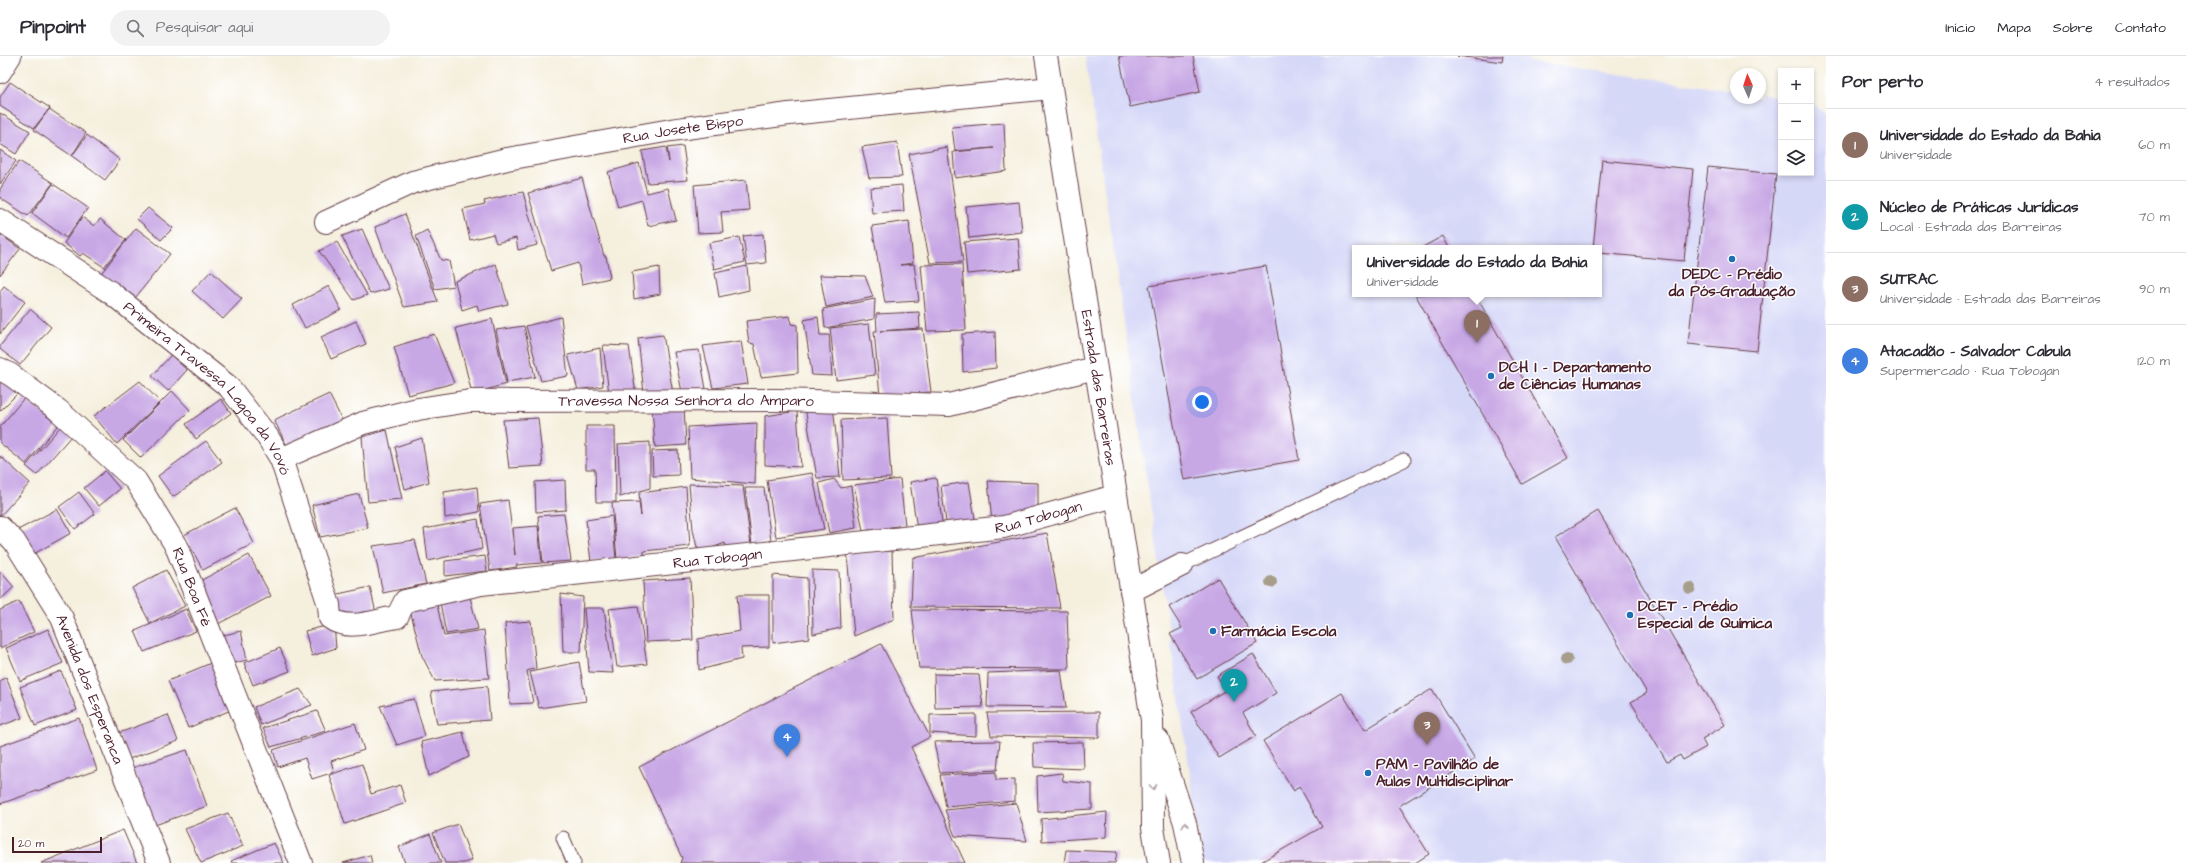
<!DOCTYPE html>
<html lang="pt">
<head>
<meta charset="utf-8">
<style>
  body { margin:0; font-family:"Architects Daughter",sans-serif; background:#f2f2f3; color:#2b2b33 }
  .controls { position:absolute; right:12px; top:12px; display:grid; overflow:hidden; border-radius:0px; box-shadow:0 2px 6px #0003 }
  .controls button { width:36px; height:36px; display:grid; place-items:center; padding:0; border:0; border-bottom:1px solid #e1e1e2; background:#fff; color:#2b2b33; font:20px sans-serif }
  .compass { position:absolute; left:1730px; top:12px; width:36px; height:36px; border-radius:50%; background:#fff; box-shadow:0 2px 6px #0003; rotate:357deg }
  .scale { position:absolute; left:12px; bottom:10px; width:90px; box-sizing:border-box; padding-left:4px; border:2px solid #4a1f2b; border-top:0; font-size:11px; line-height:14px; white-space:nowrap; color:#4a1f2b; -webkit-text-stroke:3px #fff; paint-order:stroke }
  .you { position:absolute; left:1202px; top:346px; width:14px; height:14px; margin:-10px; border:3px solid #fff; border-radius:50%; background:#1a73e8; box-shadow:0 0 0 6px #1a73e833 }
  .badge { display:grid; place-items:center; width:26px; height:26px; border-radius:50%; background:#111827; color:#fff; font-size:13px; font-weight:700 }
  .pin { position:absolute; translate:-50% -33px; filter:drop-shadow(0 1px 2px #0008) }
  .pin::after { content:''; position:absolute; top:21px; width:14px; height:12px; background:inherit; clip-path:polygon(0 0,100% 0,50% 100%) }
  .popup { position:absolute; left:1352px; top:189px; width:250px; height:52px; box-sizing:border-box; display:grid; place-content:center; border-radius:0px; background:#fff; filter:drop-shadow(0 1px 3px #0005); font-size:13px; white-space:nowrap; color:#7c7c81 }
  .popup b { font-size:15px; color:#2b2b33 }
  .popup::after { content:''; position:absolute; left:50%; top:100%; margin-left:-8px; border:8px solid transparent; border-top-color:#fff }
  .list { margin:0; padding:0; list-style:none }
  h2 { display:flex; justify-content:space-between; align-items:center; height:52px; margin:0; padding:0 16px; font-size:17px }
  h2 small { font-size:13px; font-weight:400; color:#7c7c81 }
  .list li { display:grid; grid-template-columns:26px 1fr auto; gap:12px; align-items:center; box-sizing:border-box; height:72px; padding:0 16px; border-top:1px solid #e1e1e2 }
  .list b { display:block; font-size:15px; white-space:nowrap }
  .list p { margin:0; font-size:13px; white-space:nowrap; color:#7c7c81 }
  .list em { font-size:13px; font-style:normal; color:#7c7c81 }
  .icon { flex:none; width:22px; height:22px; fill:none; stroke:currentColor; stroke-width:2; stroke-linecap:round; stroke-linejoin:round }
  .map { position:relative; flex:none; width:1826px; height:807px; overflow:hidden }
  header { display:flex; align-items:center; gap:24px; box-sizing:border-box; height:56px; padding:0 20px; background:#fff; border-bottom:1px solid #e1e1e2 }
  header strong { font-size:19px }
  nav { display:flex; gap:22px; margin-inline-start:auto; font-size:14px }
  .search { width:280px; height:36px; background:#f2f2f3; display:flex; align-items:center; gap:10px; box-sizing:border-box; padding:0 14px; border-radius:22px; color:#7c7c81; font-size:15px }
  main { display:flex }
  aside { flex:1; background:#fff }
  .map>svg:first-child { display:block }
</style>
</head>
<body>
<header>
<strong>Pinpoint</strong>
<div class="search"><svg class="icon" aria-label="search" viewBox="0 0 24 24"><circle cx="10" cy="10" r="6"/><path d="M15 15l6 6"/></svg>Pesquisar aqui</div>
<nav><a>Início</a><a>Mapa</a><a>Sobre</a><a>Contato</a></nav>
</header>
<main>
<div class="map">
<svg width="1826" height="807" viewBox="0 0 1826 807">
  <rect width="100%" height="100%" fill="#fff"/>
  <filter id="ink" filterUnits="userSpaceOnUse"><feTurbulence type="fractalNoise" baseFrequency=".025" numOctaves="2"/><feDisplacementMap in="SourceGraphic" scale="8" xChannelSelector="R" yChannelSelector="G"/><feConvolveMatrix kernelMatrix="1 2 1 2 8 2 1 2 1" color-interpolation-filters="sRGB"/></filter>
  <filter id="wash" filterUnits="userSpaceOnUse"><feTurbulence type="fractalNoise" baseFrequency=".012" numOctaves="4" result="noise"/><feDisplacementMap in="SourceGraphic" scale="16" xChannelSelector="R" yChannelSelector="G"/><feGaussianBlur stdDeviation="0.9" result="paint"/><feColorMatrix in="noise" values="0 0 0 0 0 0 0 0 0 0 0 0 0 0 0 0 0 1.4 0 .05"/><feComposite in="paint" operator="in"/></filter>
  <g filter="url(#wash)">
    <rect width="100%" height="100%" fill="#f5efdd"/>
    <!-- built -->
    <path fill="#d6d8f8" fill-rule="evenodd" d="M1085,0H1528V5L1736,35V42H1760V38L1781,41V117H1811V46L1826,59V807H1203ZM1355,192H1599V238H1355Z"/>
    <g id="blocks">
      <!-- building -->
      <path fill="#c8a7e5" d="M1119,0H1193L1200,36L1130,51Z
        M1457,0H1503L1502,6Z
        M10,26L50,52L34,72L0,50V41Z
        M49,53L86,77L72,100L34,74Z
        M0,57L30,75L16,98L0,88Z
        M1004,67L1006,115L955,122L953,96L994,92L955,95L952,71Z
        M87,79L120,104L105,124L72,100Z
        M897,86L902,121L869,122L862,91Z
        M683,90L688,124L648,127L642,95L666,91L669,106L667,92Z
        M947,91L963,206L930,207L909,98Z
        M0,94L16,105L0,128Z
        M1602,104L1693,113L1684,205L1599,197V192H1593Z
        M19,105L53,127L28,160L0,142V133Z
        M639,107L647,137L668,132L676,164L648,170L642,144L618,151L608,116Z
        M1708,111L1776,118L1757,295L1688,288Z
        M582,122L604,200H606L610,222L582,228L578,207L551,215L528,137Z
        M746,124L749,154L721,156L723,176L698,177L694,129Z
        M53,128L88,152L66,182L32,157Z
        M902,129L904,155L872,157L870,132Z
        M523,136L537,189L518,194L516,182L496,187L493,178L470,184L463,153L485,148L484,145Z
        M1019,146L1022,176L969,182L966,151Z
        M148,152L173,172L161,184L137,163Z
        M405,158L438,246L404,251L375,171Z
        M82,161L94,170L100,163L126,184L104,211L83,197L80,200L64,187Z
        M909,165L913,207L900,209L914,208L919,245L885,247L872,170Z
        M136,172L170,198L132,246L99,220Z
        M362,173L389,233L370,238L342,180Z
        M427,174L441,204L449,205L454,230L435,233L416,180Z
        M0,178L20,193L0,219Z
        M763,178L766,207L747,209L743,180Z
        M1443,180L1449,192H1421Z
        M739,181L745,206L714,213L709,187Z
        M1018,182L1021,213L967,218L964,186Z
        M337,186L367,239L354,244L319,195Z
        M496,208L508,248L479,255L477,249L462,254L455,225Z
        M962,208L966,274L927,275L921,209Z
        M747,210L749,234L719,241L715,217Z
        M1266,210L1299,404L1184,424L1149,230Z
        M659,211L660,238L634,243L632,216Z
        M211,215L242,243L223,263L192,235Z
        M820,219L865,220L873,241L826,251Z
        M4,230L25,246L0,278V235Z
        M329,230L341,254L305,272L293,249Z
        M1415,238H1475L1568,402L1522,428Z
        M875,243L874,263L825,272L823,253Z
        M30,253L51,271L20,309L0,293V290Z
        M919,256L920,272L880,275L923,273L931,336L880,340L874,275H877L876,258Z
        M790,260L791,268L797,269L798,317L761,321L754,288L749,287L746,265Z
        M561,261L568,320L541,325L526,270Z
        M818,261L820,279H829L832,320L812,319L804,264Z
        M492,263L506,328L472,338L456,272Z
        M356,265L366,288L331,303L321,281Z
        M869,268L875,319L836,324L830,272Z
        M524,270L535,321L507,326L496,274Z
        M995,276L996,312L963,316L962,278Z
        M434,278L454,327L408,339L394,291Z
        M663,279L673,337H644L638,282Z
        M741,285L748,328L713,332L703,290Z
        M603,289L629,290L636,339L609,338Z
        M600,292L603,330L578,334L568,299Z
        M699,294L706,333L682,336L674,296Z
        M171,299L187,314L168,335L152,320Z
        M2,323L17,338L0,355V325Z
        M140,325L160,346L117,388L94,360Z
        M172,335L190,354L141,402L123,384Z
        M329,338L345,370L290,396L274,364Z
        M24,342L58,369L26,408L0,387V371Z
        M221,343L231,357L196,383L186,368Z
        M833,348L840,421L817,422L805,351Z
        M684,351L686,389L655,391L652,352Z
        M797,355L801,411L765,409V360Z
        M538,362L543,410L509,412L503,364Z
        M887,362L891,422L843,424L841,364Z
        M757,367L755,428L690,422L688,371Z
        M61,370L72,379L37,419L26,410Z
        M586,370H615L616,446H596L595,413H586Z
        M387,374L402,443L368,446L362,381Z
        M422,382L429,426L405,433L395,391Z
        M206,385L222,406L173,441L158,420Z
        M650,386V432L620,441L618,388Z
        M678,394L679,419L653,420L652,395Z
        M0,400L30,427L0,460Z
        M105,415L120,433L99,450L84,432Z
        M812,417L824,473L776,481L767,424Z
        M936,422L943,473H917L910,426Z
        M834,423L841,432L851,430L856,472L829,477L819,427Z
        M900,423L905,469L863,475L854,429Z
        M565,424L566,454L536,456L535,426Z
        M988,425L1038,427V458L992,467Z
        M969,426L976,469L947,473L941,430Z
        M689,428L743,430L751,489L727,493L725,487L701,496L697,491L693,474Z
        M477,431L479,456L445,462L444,436Z
        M686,431L690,490L644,495V500L617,503L612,447L639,446L641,460L639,437Z
        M745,432H764L771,485L752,489Z
        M79,436L95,458L75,473L59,451Z
        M359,438L368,472L320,481L312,449Z
        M508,444L515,499L513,472L538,470L542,507L516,509L517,511L490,515L480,448Z
        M235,452L254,487L203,514L184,479Z
        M57,453L71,477L32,499L18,474Z
        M1598,455L1725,669L1702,683L1706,691L1683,704L1680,699L1667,706L1631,646L1647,637L1555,481Z
        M564,458L571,505L543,507L538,460Z
        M612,460L616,503L591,506L586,464Z
        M478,463L482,493L428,505L424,473Z
        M1047,477L1060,552L911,551L913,502Z
        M415,484L426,528L383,537L373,490Z
        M892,495L894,563L854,580L847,497Z
        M249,499L271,540L218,568L196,527Z
        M485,500L487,515L445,520V505Z
        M166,514L185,550L150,567L132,532Z
        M812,514L839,515L841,572L813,578Z
        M0,515L14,531L0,544Z
        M773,519L807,522L809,582L773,587Z
        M690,522L693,584L646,586L643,525Z
        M1218,522L1257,587L1197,623L1170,578L1182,572L1169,551Z
        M370,531L376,557L337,564L329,540Z
        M561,538L583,541L581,596H563Z
        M737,539H769V591L741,592L742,603L699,614L698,583L740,575Z
        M470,541L478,573L446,578L440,546Z
        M19,545L34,576L0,592V554Z
        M437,549L444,580L484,574L489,622L435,625L422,600L409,550Z
        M638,550L647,608L617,611L609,553Z
        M584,552H604L613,617L589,616Z
        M186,553L196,575L144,596L135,575Z
        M912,554L1067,555L1069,613L919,612Z
        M531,565L536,612L527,615L533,647L510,648L505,567Z
        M334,568L336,592L312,600L305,575Z
        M48,573L63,607L20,625L6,592Z
        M241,575L247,604L230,608L224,579Z
        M881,588L930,681L911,691L965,807H680L682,802L639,711Z
        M280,592L290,615L253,629L244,607Z
        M1253,598L1276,637L1243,657L1256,680L1219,702L1191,656L1226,634L1217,620Z
        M579,606L586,645L539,652L530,616Z
        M211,607L231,654L188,672L168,625Z
        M1061,614L1066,652L987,651L988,617Z
        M61,615L77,654L35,670L20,631Z
        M934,618L979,619L983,651L935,652Z
        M6,621L22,662L0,670V625Z
        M487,630L490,664L437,668L431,636Z
        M300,633L312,649L261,669L254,651Z
        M1432,633L1475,703L1399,750L1429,798L1415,807H1259L1322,771L1299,730L1294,735L1263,685L1342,637L1365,674Z
        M414,643L425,680L397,689L380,650Z
        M317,655L326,675L271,691L263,672Z
        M1099,656V682L991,680L987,657Z
        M976,658V680L930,677V659Z
        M168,659L178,685L129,703L119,677Z
        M79,662L97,714L0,748V690Z
        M355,667L364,694L331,705L334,716L312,723L305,702L278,711L273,694Z
        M463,676L469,701L429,720L421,686Z
        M1000,685L997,714L940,717L934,686Z
        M1083,686L1084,713L1034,711L1033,687Z
        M187,694L207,750L155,769L132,712Z
        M362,708L371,738L400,729L406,747L345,768L329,719Z
        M996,716V724L1015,723V745L946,751L940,719Z
        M1062,717L1063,725L1092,728V753L1038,756L1037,720Z
        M1016,747L1027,785L955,780L945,754Z
        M1107,756L1106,781L1042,785L1041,763Z
        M228,757L243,790L201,807L185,773Z
        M458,768L472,804L464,807H445L433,777Z
        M123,774L137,807H41Z
        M430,778L441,807H405L399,791Z
        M274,787L284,807H232L231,805Z
        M1066,794L1117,796L1115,807H1064Z
        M370,799L372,807H343Z"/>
    </g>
  </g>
  <g filter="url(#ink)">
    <use href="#blocks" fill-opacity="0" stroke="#643e46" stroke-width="1"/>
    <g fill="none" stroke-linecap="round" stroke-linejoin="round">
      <defs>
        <path id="lane" d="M1182,509L1404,404
          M563,782L574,807"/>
        <g id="street">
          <path d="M0,16L10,0"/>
          <path id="s1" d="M0,164L110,236L229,331L267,380L281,403L329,549L330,562C349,576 375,564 397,561L405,545L481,528L1004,471L1115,440"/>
          <path id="s2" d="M326,166L413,126L507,103L671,74L789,58L1051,32"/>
          <path id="s3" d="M0,313L11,319L58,354L136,425L176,490L301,807"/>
          <path id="s4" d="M281,403L363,367L418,353L470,345L778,344L949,349L1095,312"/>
          <path id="s5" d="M0,471L14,485L62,562L159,807"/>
          <path d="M1131,535L1182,509"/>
        </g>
        <g id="secondary">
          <path id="s6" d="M1046,0L1152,664L1153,772L1159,807"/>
          <path d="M1158,684L1185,767L1193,807"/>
        </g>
      </defs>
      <!-- lane casing -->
      <use href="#lane" stroke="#643e46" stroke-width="15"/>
      <!-- street casing -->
      <use href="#street" stroke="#643e46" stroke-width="24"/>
      <!-- secondary casing -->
      <use href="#secondary" stroke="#643e46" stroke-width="24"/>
      <!-- lane -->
      <use href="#lane" stroke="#fff" stroke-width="13"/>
      <!-- street -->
      <use href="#street" stroke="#fff" stroke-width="22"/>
      <!-- secondary -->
      <use href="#secondary" stroke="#fff" stroke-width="22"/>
    </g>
    <!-- trees -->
    <g fill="#a69e8a">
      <circle cx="1271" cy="526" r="6"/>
      <circle cx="1690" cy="532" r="6"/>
      <circle cx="1567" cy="603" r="6"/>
    </g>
    <!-- one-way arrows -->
    <defs><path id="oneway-chevron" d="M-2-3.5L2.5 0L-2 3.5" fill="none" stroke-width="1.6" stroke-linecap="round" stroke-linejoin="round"/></defs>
    <g stroke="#ae9aa0">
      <use href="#oneway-chevron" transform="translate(1153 731) rotate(89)"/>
      <use href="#oneway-chevron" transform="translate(1185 769) rotate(-103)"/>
    </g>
  </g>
  <!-- markers -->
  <g fill="#1f6fb2" stroke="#fff" stroke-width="1.5">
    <circle cx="1732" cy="203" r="4"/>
    <circle cx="1491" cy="320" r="4"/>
    <circle cx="1630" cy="559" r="4"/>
    <circle cx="1213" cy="575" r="4"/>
    <circle cx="1368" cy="717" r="4"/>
  </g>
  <g text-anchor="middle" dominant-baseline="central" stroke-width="3" stroke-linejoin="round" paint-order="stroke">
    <!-- street labels -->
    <g font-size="15" fill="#4a1f2b" stroke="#fff">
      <text stroke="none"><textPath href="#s2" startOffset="371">Rua Josete Bispo</textPath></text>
      <text stroke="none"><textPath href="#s6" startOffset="336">Estrada das Barreiras</textPath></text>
      <text stroke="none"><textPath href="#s1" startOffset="270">Primeira Travessa Lagoa da Vovó</textPath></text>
      <text stroke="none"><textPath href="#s4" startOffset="415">Travessa Nossa Senhora do Amparo</textPath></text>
      <text stroke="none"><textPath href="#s1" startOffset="1266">Rua Tobogan</textPath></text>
      <text stroke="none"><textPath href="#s1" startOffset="942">Rua Tobogan</textPath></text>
      <text stroke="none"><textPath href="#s3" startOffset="297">Rua Boa Fé</textPath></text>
      <text stroke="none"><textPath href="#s5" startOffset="187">Avenida dos Esperanca</textPath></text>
    </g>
    <!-- poi labels -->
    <g font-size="15" font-weight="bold" fill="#4a1f2b" stroke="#fff" text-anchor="start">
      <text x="1732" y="218" text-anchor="middle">DEDC - Prédio<tspan x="1732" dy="17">da Pós-Graduação</tspan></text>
      <text x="1499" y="311">DCH I - Departamento<tspan x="1499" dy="17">de Ciências Humanas</tspan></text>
      <text x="1638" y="550">DCET - Prédio<tspan x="1638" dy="17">Especial de Química</tspan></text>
      <text x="1221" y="575">Farmácia Escola</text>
      <text x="1376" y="708">PAM - Pavilhão de<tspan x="1376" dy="17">Aulas Multidisciplinar</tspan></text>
    </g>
  </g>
</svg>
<div class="controls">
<button>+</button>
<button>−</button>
<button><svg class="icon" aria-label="layers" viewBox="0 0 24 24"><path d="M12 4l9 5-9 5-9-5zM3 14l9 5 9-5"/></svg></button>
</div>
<svg class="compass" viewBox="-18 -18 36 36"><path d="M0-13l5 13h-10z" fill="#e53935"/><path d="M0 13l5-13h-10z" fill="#7c7c81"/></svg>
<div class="scale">20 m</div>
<div class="you"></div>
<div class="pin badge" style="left:1477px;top:287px;background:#8d6e63">1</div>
<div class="popup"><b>Universidade do Estado da Bahia</b>Universidade</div>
<div class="pin badge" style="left:1234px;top:646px;background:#0f9aa8">2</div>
<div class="pin badge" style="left:1427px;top:689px;background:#8d6e63">3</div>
<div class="pin badge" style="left:787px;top:701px;background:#3f7fe0">4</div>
</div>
<aside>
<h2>Por perto<small>4 resultados</small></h2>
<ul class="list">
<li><span class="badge" style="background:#8d6e63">1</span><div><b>Universidade do Estado da Bahia</b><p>Universidade</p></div><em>60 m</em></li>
<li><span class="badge" style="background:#0f9aa8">2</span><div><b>Núcleo de Práticas Jurídicas</b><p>Local · Estrada das Barreiras</p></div><em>70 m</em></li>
<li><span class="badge" style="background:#8d6e63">3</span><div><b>SUTRAC</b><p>Universidade · Estrada das Barreiras</p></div><em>90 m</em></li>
<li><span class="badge" style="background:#3f7fe0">4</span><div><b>Atacadão - Salvador Cabula</b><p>Supermercado · Rua Tobogan</p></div><em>120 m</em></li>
</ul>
</aside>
</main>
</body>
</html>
